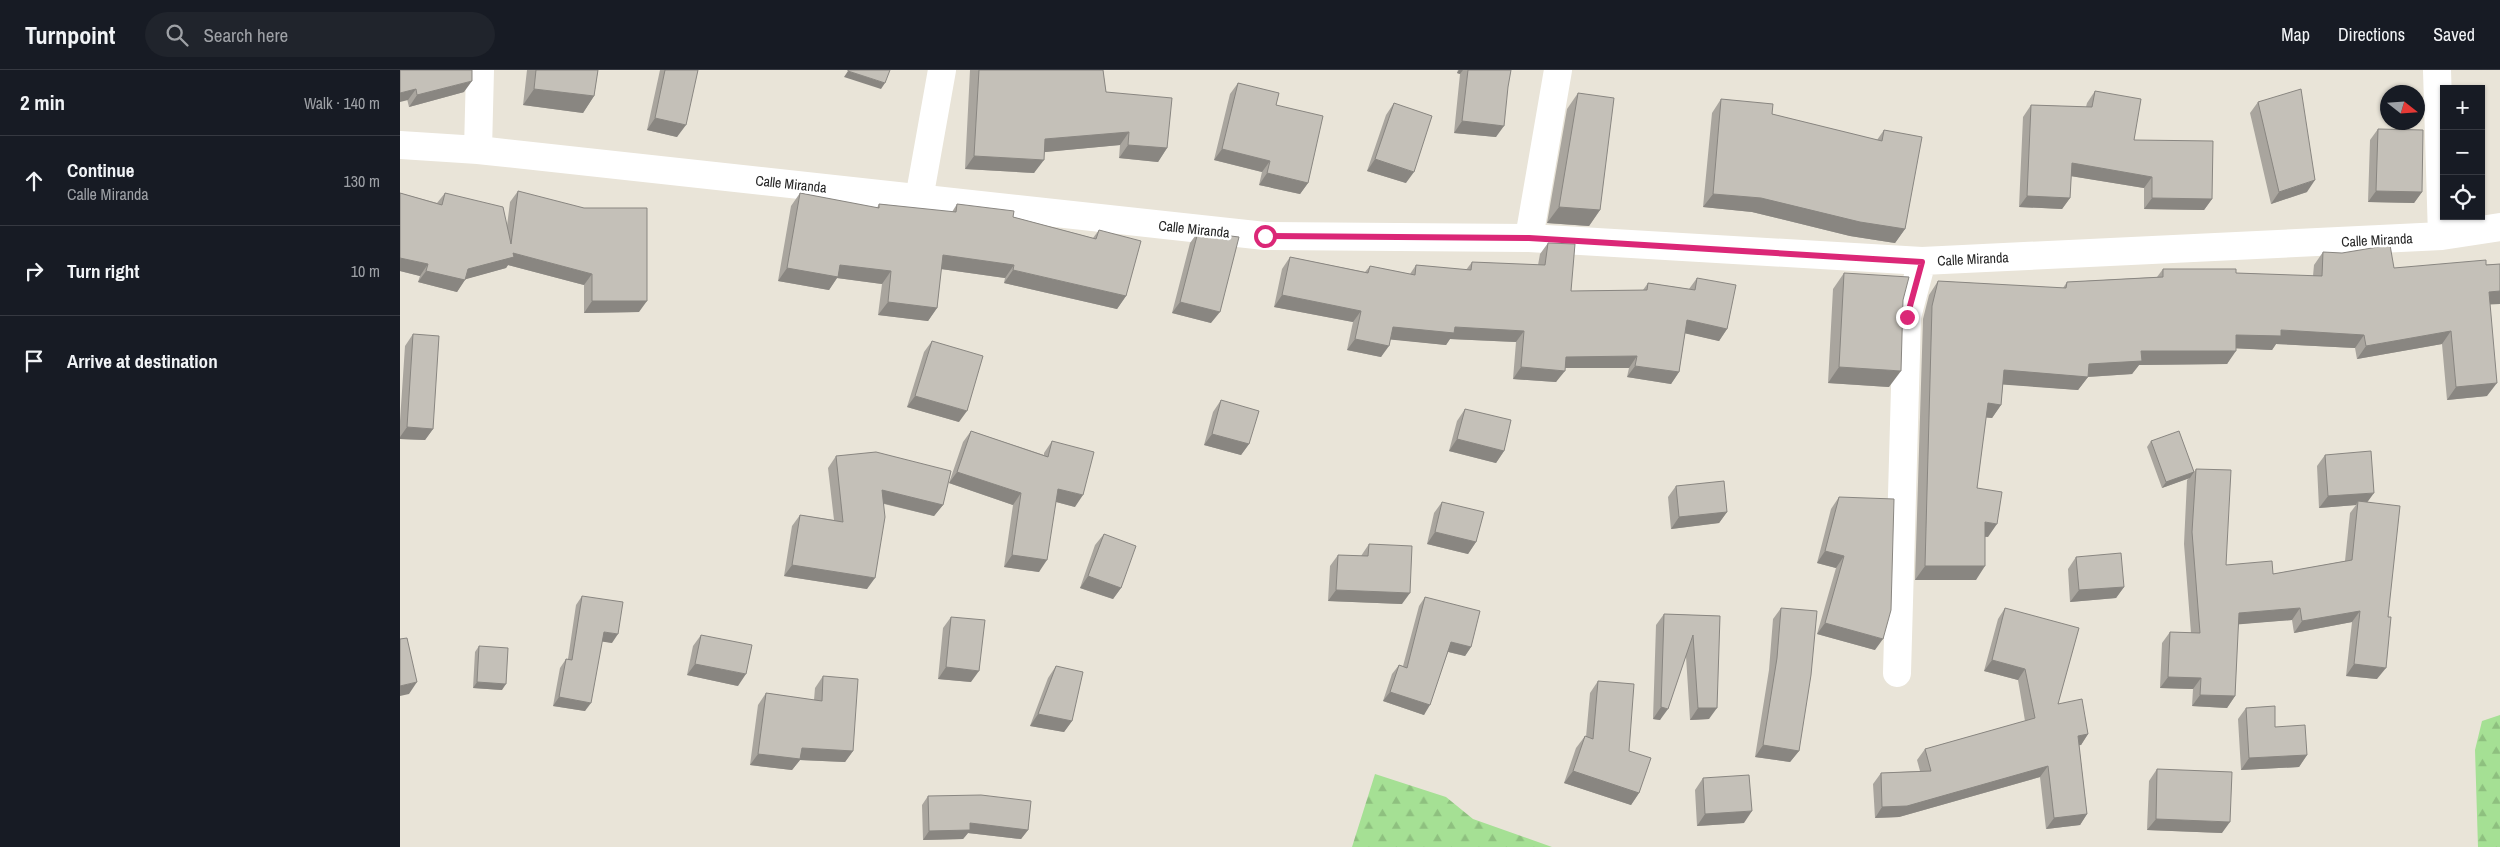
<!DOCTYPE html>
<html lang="en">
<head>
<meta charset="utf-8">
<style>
  body { margin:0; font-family:"Archivo Narrow",sans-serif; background:#20242c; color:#f1f3f6 }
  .controls { position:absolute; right:15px; top:15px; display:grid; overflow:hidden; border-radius:0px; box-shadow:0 1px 4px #0004 }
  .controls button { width:45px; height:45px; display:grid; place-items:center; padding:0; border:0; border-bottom:1px solid #363941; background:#171b24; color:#f1f3f6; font:25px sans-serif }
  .compass { position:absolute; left:1980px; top:15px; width:45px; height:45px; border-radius:50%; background:#171b24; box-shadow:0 1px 4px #0004; rotate:107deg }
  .stop { position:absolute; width:15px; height:15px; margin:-11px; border:4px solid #db2777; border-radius:50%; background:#fff }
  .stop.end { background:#db2777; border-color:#fff; box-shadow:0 1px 5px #0008 }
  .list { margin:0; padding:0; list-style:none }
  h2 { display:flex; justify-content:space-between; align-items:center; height:65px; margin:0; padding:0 20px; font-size:21px }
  h2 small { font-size:16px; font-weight:400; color:#9ea1a6 }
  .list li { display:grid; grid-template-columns:32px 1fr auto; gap:15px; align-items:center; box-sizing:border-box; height:90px; padding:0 20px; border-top:1px solid #363941 }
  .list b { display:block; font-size:19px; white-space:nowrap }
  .list p { margin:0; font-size:16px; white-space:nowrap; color:#9ea1a6 }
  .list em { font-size:16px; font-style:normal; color:#9ea1a6 }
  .icon { flex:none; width:28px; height:28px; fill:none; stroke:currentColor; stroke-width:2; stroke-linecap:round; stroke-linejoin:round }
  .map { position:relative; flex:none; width:2100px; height:777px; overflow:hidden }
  header { display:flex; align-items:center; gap:30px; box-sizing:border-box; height:70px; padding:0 25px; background:#171b24; border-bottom:1px solid #363941 }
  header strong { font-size:24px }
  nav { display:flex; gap:28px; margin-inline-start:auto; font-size:18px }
  .search { width:350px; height:45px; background:#20242c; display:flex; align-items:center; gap:12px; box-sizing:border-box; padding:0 18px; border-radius:28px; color:#9ea1a6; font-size:19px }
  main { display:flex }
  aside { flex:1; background:#171b24 }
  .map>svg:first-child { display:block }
</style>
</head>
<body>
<header>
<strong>Turnpoint</strong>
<div class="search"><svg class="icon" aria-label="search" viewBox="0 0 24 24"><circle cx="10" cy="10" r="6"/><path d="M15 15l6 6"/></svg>Search here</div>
<nav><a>Map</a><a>Directions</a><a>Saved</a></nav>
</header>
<main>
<aside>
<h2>2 min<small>Walk · 140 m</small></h2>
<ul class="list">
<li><svg class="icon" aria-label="ahead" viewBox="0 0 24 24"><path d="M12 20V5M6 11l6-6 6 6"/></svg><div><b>Continue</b><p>Calle Miranda</p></div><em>130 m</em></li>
<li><svg class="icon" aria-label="right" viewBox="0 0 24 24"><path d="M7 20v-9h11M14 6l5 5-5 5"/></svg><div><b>Turn right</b></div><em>10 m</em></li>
<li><svg class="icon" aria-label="arrive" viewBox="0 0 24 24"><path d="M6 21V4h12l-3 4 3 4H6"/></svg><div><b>Arrive at destination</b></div></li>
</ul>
</aside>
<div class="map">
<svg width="2100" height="777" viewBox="0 0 2100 777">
  <defs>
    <pattern id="forest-firs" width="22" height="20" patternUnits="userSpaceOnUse" patternTransform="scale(1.25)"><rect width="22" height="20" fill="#a5e094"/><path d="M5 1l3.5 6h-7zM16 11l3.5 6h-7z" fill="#8ec07f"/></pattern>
  </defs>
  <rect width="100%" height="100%" fill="#e9e4d8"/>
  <!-- forest -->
  <path fill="url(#forest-firs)" d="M2100,645V777H2078L2075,680L2082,651Z
    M975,704L1046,727L1073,749L1152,777H952Z"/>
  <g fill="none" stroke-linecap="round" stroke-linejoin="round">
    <!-- minor -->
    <path stroke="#fff" stroke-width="28" d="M2037,0L2042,166
      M0,75L78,80L865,166L1129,168L1522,191L2042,166L2100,157
      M78,80L80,0
      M519,129L542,0
      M1129,168L1158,0
      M1497,603L1507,247L1522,191"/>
  </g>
  <!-- wall -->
  <path fill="#a9a59e" d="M0,0L64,22L9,37Z
    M127,0H198L194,26L183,43L123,35Z
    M260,0H298L277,67L247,60Z
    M570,0H703L706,22L767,78L758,92L719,88L720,75L644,82L634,103L565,99Z
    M1058,0H1111L1096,67L1054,63L1060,4L1057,3Z
    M838,13L876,35L908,113L900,124L859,115L862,102L814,90L830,24Z
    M1695,21L1734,70L1812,129L1804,140L1744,139V118L1671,106L1670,128L1662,139L1619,137L1623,47L1631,35L1686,37L1687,33Z
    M1178,23L1200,140L1189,156L1147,153L1167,39Z
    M1321,29L1372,44L1477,70L1484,60L1505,159L1495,173L1450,166L1352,142L1303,137L1312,43Z
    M1858,32L1907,122L1871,134L1850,43Z
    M994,33L1006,113L967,101L986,45Z
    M1978,59L2022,122L2014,133L1968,132L1970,70Z
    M118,121L239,242L184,243V215L108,195L106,198L65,209L57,222L18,212L20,206L0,201V123L37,133L45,123L107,156L110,132Z
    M400,123L477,138L479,134L552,142L557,134L613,147L693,168L699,160L726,226L717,239L604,213L605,208L541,199L537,238L528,251L478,245L482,214L437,208L429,220L378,211L391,136Z
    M798,162L811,253L772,243L790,173Z
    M1148,173L1171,221L1243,220L1248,213L1289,219L1297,208L1327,259L1319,271L1285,263L1279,302L1271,314L1227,307L1229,298H1165L1156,312L1113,309L1116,272L1050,269L1046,275L990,269L981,287L947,280L953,252L874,237L882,199L890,187L965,202L970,196L1010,204L1016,195L1066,200L1072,192L1138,195L1140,184Z
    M1923,182L1994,198L2100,194V234H2090L2087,326L2047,330L2042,274L1957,289L1955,278L1876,274L1872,280L1836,278L1827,294L1739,295L1732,304L1688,307L1678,320L1603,314L1601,335L1592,348L1586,347L1577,418L1588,467H1585L1576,510H1515L1523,249L1529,225L1538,211L1663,218L1667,212L1757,207L1763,199L1836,203L1913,206L1914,195Z
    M1444,203L1503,230L1489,317L1428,313L1433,219Z
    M13,264L33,359L25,370L0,369V351L5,276Z
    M532,271L559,352L507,337L524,282Z
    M821,330L849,374L841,385L804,375L813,342Z
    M1065,339L1104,381L1096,393L1049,381L1057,351Z
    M571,361L644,385V383L652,371L675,437L656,432L639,502L604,497L613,435L549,413L563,372Z
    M1751,371L1794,402L1796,399L1826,495L1873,504L1945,491L1950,443L1956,435L1919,438L1917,396L1925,385L1967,432L1977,609L1946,606L1952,552L1894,563L1892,550L1838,554L1835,626L1827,638L1792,636L1793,619L1760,618L1762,573L1770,562L1791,563L1784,474L1787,410L1789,408L1762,418L1747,377Z
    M436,386L543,435L534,446L484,434L467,519L384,506L392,456L400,445L434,450L428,398Z
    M1276,416L1327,442L1319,453L1271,459L1268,427Z
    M1439,427L1475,580L1417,564L1436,498L1417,493L1431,439Z
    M1042,432L1076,472L1068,484L1027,474L1034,443Z
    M704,464L721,518L713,529L680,518L695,475Z
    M969,474L1002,534L928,531L930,496L938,485L961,486Z
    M1676,487L1724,517L1716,528L1670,532L1668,499Z
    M182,526L212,573L202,571L185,641L153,636L160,598L166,589H168L176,535Z
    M1025,527L1071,577L1065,586L1048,582L1024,645L983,631L992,604L999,595L1003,596L1019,536Z
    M1381,538L1399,681L1390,692L1355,687L1369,600L1373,549Z
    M1605,538L1658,634L1688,664L1681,675H1679L1687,744L1680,755L1646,759L1640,707L1499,747L1475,748L1473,714L1481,703L1520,701L1517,690L1525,679L1625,651L1618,610L1584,601L1598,549Z
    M1264,544L1320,546L1309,649L1290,650L1286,586L1260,650L1253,649L1256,555Z
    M551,547L571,612L538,609L543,558Z
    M301,565L338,616L287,605L293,576Z
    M79,576L102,620L73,618L75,582Z
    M656,596L672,651L664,662L630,656L648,608Z
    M423,606L453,681L445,692L400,690L392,700L350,695L358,635L366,623L414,630L415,618Z
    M1198,611L1229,681L1239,723L1231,735L1164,713L1176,678L1185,666L1186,667L1190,623Z
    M1846,638L1875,657L1907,685L1899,697L1841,700L1838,649Z
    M1757,699L1822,763L1747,760L1749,711Z
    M1303,708L1344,753L1297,756L1295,720Z
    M528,726L628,760L621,769L568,763L563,769L523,770L522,735Z"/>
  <!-- shaded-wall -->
  <path fill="#898681" d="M1059,0H1063L1060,4L1057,3Z
    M448,1L485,13L481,19L444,7Z
    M72,11L64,22L9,37L17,25Z
    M16,19L8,30L0,32V23Z
    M134,19L194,26L183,43L123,35Z
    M255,48L286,55L277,67L247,60Z
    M1062,51L1104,56L1096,67L1054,63Z
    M729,62L720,75L635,83L645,69Z
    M728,75L767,78L758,92L719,88Z
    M822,79L870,91L862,102L814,90Z
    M574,86L644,90L634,103L565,99Z
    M975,89L1014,102L1006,113L967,101Z
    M1672,93L1752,107L1744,118L1664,105Z
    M867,103L908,113L900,124L859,115Z
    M1915,110L1907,122L1871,134L1879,122Z
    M1976,121L2022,122L2014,133L1968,132Z
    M1313,124L1361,128L1505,159L1495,173L1450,166L1352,142L1303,137Z
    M1627,126L1670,128L1662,139L1619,137Z
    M1752,128L1812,129L1804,140L1744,139Z
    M1159,137L1200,140L1189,156L1147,153Z
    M113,183L192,204L184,215L108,195L106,198L63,210H65L57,222L18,212L26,201L68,199Z
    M543,185L614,195L605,208L534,198Z
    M0,188L28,194L20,206L0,201Z
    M440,195L491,201L482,214L437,208L429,220L378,211L387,198Z
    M613,200L726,226L717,239L604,213Z
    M2100,221V234L2079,235L2089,222Z
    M882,225L961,241L953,252L874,237Z
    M192,231H247L239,242L184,243Z
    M488,232L537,238L528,251L478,245Z
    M780,232L820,242L811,253L772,243Z
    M1287,250L1327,259L1319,271L1279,262Z
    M993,257H1055L1124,261L1116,272L1050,269L1046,275L985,269Z
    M1881,260L1964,265L1955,278L1876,274L1872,280L1827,278L1836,265Z
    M2051,261L2042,274L1957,289L1966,276Z
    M955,269L989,276L981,287L947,280Z
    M1741,281H1836L1827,294L1739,295L1732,304L1686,307H1688L1678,320L1595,314L1604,300L1689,294Z
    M1237,286L1229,298H1158L1166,287Z
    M1235,296L1279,302L1271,314L1227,307Z
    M1121,297L1165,301L1156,312L1113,309Z
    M1439,297L1501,301L1489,317L1428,313Z
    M2097,313L2087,326L2047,330L2056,317Z
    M515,326L567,341L559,352L507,337Z
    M1588,333L1601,335L1592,348L1578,347Z
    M7,357L33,359L25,370L0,369V367Z
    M812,364L849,374L841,385L804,375Z
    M1057,369L1104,381L1096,393L1049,381Z
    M557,402L621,423L613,435L549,413Z
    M1794,402L1790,408L1762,418L1766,412Z
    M658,419L683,425L675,437L649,430Z
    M482,420L543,435L534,446L474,431Z
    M1974,423L1966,434L1958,431L1956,435L1919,438L1928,426Z
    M1327,442L1319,453L1271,459L1279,447Z
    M1585,452L1597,454L1588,467L1575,465Z
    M1035,462L1076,472L1068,484L1027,474Z
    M1425,481L1444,486L1436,498L1417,493Z
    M612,485L647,490L639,502L604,497Z
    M392,495L475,508L467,519L384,506Z
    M1525,496H1585L1576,510H1515Z
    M688,506L721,518L713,529L680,518Z
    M1724,517L1716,528L1670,532L1679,520Z
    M936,520L1010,523L1002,534L928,531Z
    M1900,538L1892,550L1831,555L1839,543Z
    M1960,541L1952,552L1894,563L1902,551Z
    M1425,553L1483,569L1475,580L1417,564Z
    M204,562L218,564L212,573L198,571Z
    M1051,572L1071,577L1065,586L1045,581Z
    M1592,590L1625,599L1618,610L1584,601Z
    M295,594L346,604L338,616L287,605Z
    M1954,594L1986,598L1977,609L1946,606Z
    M546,597L579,601L571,612L538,609Z
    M1768,607L1801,608L1793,619L1760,618Z
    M17,612L9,624L0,626V616Z
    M77,612L106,614L102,620L73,618Z
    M990,622L1030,635L1024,645L983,631Z
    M1800,625L1835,626L1827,638L1792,636Z
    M159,627L191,633L185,641L153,636Z
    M1261,637L1268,639L1260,650L1253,649Z
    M1298,638H1317L1309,649L1290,650Z
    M638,644L672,651L664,662L630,656Z
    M1688,664L1681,675L1670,677L1678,666Z
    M1363,675L1399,681L1390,692L1355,687Z
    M402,678L453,681L445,692L400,690L392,700L350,695L358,684Z
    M1907,685L1899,697L1841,700L1849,688Z
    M1648,696L1640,707L1499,747L1475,748L1482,737Z
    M1173,701L1239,723L1231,735L1164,713Z
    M1352,741L1344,753L1297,756L1305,744Z
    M1687,744L1680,755L1646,759L1654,748Z
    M1756,749L1830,752L1822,763L1747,760Z
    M570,753L628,760L621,769L568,763L563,769L523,770L529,761Z"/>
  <!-- building -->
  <path fill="#c4c0b8" stroke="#898681" d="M0,0H72V11L17,25L16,19L0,23Z
    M136,0H198L194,26L134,19Z
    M265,0H298L286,55L255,48Z
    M448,0H490L485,13L448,1Z
    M579,0H703L706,22L772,28L767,78L728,75L729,62L645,69L644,90L574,86Z
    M1068,0H1111L1108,17L1104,56L1062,51Z
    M838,13L879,23L876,35L923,46L908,113L867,103L870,91L822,79Z
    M1901,19L1915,110L1879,122L1858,32Z
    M1695,21L1741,29L1734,70L1813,71L1812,129L1752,128V107L1672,93L1670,128L1627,126L1631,35L1692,37Z
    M1178,23L1214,28L1200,140L1159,137Z
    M1321,29L1373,34L1372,44L1482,71L1484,60L1522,67L1505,159L1460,152L1361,128L1313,124Z
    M994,33L1032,46L1014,102L975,89Z
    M1978,59L2023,60L2022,122L1976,121Z
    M118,121L184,138H247V231H192V204L113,183L114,187L68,199L65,210L26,201L28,194L0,188V123L42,135L45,123L103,137L111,174Z
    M400,123L479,138V134L556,142L557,134L614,141L613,147L696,169L699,160L741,171L726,226L613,200L614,195L543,185L537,238L488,232L491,201L440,195L438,207L387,198Z
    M798,162L839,167L820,242L780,232Z
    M1148,173L1175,174L1171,221L1247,220L1248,213L1295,220L1297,208L1336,215L1327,259L1287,250L1279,302L1235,296L1237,286L1166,287L1165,301L1121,297L1124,261L1055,257L1054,263L993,257L989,276L955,269L961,241L882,225L890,187L968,203L970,196L1015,205L1016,195L1071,200L1072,192L1145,195Z
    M1990,175L1994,198L2086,190V195L2100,194V221L2089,222L2097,313L2056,317L2051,261L1966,276L1964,265L1881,260V266L1836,265V281H1741L1742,291L1689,294L1688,307L1604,300L1601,335L1588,333L1577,418L1602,422L1597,454L1585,452V496H1525L1532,236L1538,211L1666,218L1667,212L1763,207V199H1836V203L1922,206L1923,182L1942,183Z
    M1444,203L1509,207L1503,230L1501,301L1439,297Z
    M13,264L39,266L33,359L7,357Z
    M532,271L583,286L567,341L515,326Z
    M821,330L859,341L849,374L812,364Z
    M1065,339L1111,350L1104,381L1057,369Z
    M571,361L648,387L652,371L694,382L683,425L658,419L647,490L612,485L621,423L557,402Z
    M1779,361L1794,402L1766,412L1751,371Z
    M1971,381L1974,423L1928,426L1925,385Z
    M476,382L551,401L543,435L482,420L485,447L475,508L392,495L400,445L443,452L436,386Z
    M1796,399L1831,400L1826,495L1872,491L1873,504L1952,490L1958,431L2000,436L1988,547H1991L1986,598L1954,594L1960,541L1902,551L1900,538L1839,543L1835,626L1800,625L1801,608L1768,607L1770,562L1800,563L1792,462Z
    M1324,411L1327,442L1279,447L1276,416Z
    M1439,427L1494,429L1491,540L1483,569L1425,553L1444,486L1425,481Z
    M1042,432L1084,442L1076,472L1035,462Z
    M704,464L736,476L721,518L688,506Z
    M969,474L1012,476L1010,523L936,520L938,485L968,486Z
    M1721,483L1724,517L1679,520L1676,487Z
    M182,526L223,532L218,564L204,562L191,633L159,627L166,589L172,590Z
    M1025,527L1080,541L1071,577L1051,572L1030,635L990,622L999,595L1007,598Z
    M1381,538L1417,541L1411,605L1399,681L1363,675L1377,588Z
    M1605,538L1679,558L1658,634L1682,629L1688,664L1678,666L1687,744L1654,748L1648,696L1507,736L1482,737L1481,703L1531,701L1525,679L1635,648L1625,599L1592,590Z
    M1264,544L1320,546L1317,638H1298L1293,565L1268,639L1261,637Z
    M551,547L585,550L579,601L546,597Z
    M301,565L352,575L346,604L295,594Z
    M7,568L17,612L0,616V569Z
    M79,576L108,578L106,614L77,612Z
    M656,596L683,602L672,651L638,644Z
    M423,606L458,609L453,681L402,678L400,689L358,684L366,623L422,631Z
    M1198,611L1234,614L1229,681L1251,688L1239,723L1173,701L1185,666L1193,669Z
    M1875,636V657L1905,655L1907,685L1849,688L1846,638Z
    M1757,699L1832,702L1830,752L1756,749Z
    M1349,705L1352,741L1305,744L1303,708Z
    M581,725L631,731L628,760L570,753V760L529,761L528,726Z"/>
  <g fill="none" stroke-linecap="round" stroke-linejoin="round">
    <!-- route -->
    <path stroke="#db2777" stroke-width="6" d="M865,166L1129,168L1522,192L1507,247"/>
  </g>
  <g text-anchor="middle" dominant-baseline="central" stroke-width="5" stroke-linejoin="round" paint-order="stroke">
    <!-- street labels -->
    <g font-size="14" fill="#262626" stroke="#fff">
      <text transform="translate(391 114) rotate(6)">Calle Miranda</text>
      <text transform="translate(794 159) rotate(6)">Calle Miranda</text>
      <text transform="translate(1977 170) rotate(-3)">Calle Miranda</text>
      <text transform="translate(1573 189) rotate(-3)">Calle Miranda</text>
    </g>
  </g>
</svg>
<div class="controls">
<button>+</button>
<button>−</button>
<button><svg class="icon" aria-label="locate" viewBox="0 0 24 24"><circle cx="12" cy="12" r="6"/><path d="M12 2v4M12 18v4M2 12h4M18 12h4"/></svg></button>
</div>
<svg class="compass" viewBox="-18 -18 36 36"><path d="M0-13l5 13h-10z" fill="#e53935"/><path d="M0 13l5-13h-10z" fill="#9ea1a6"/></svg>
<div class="stop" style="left:865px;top:166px"></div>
<div class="stop end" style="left:1507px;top:247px"></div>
</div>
</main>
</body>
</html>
